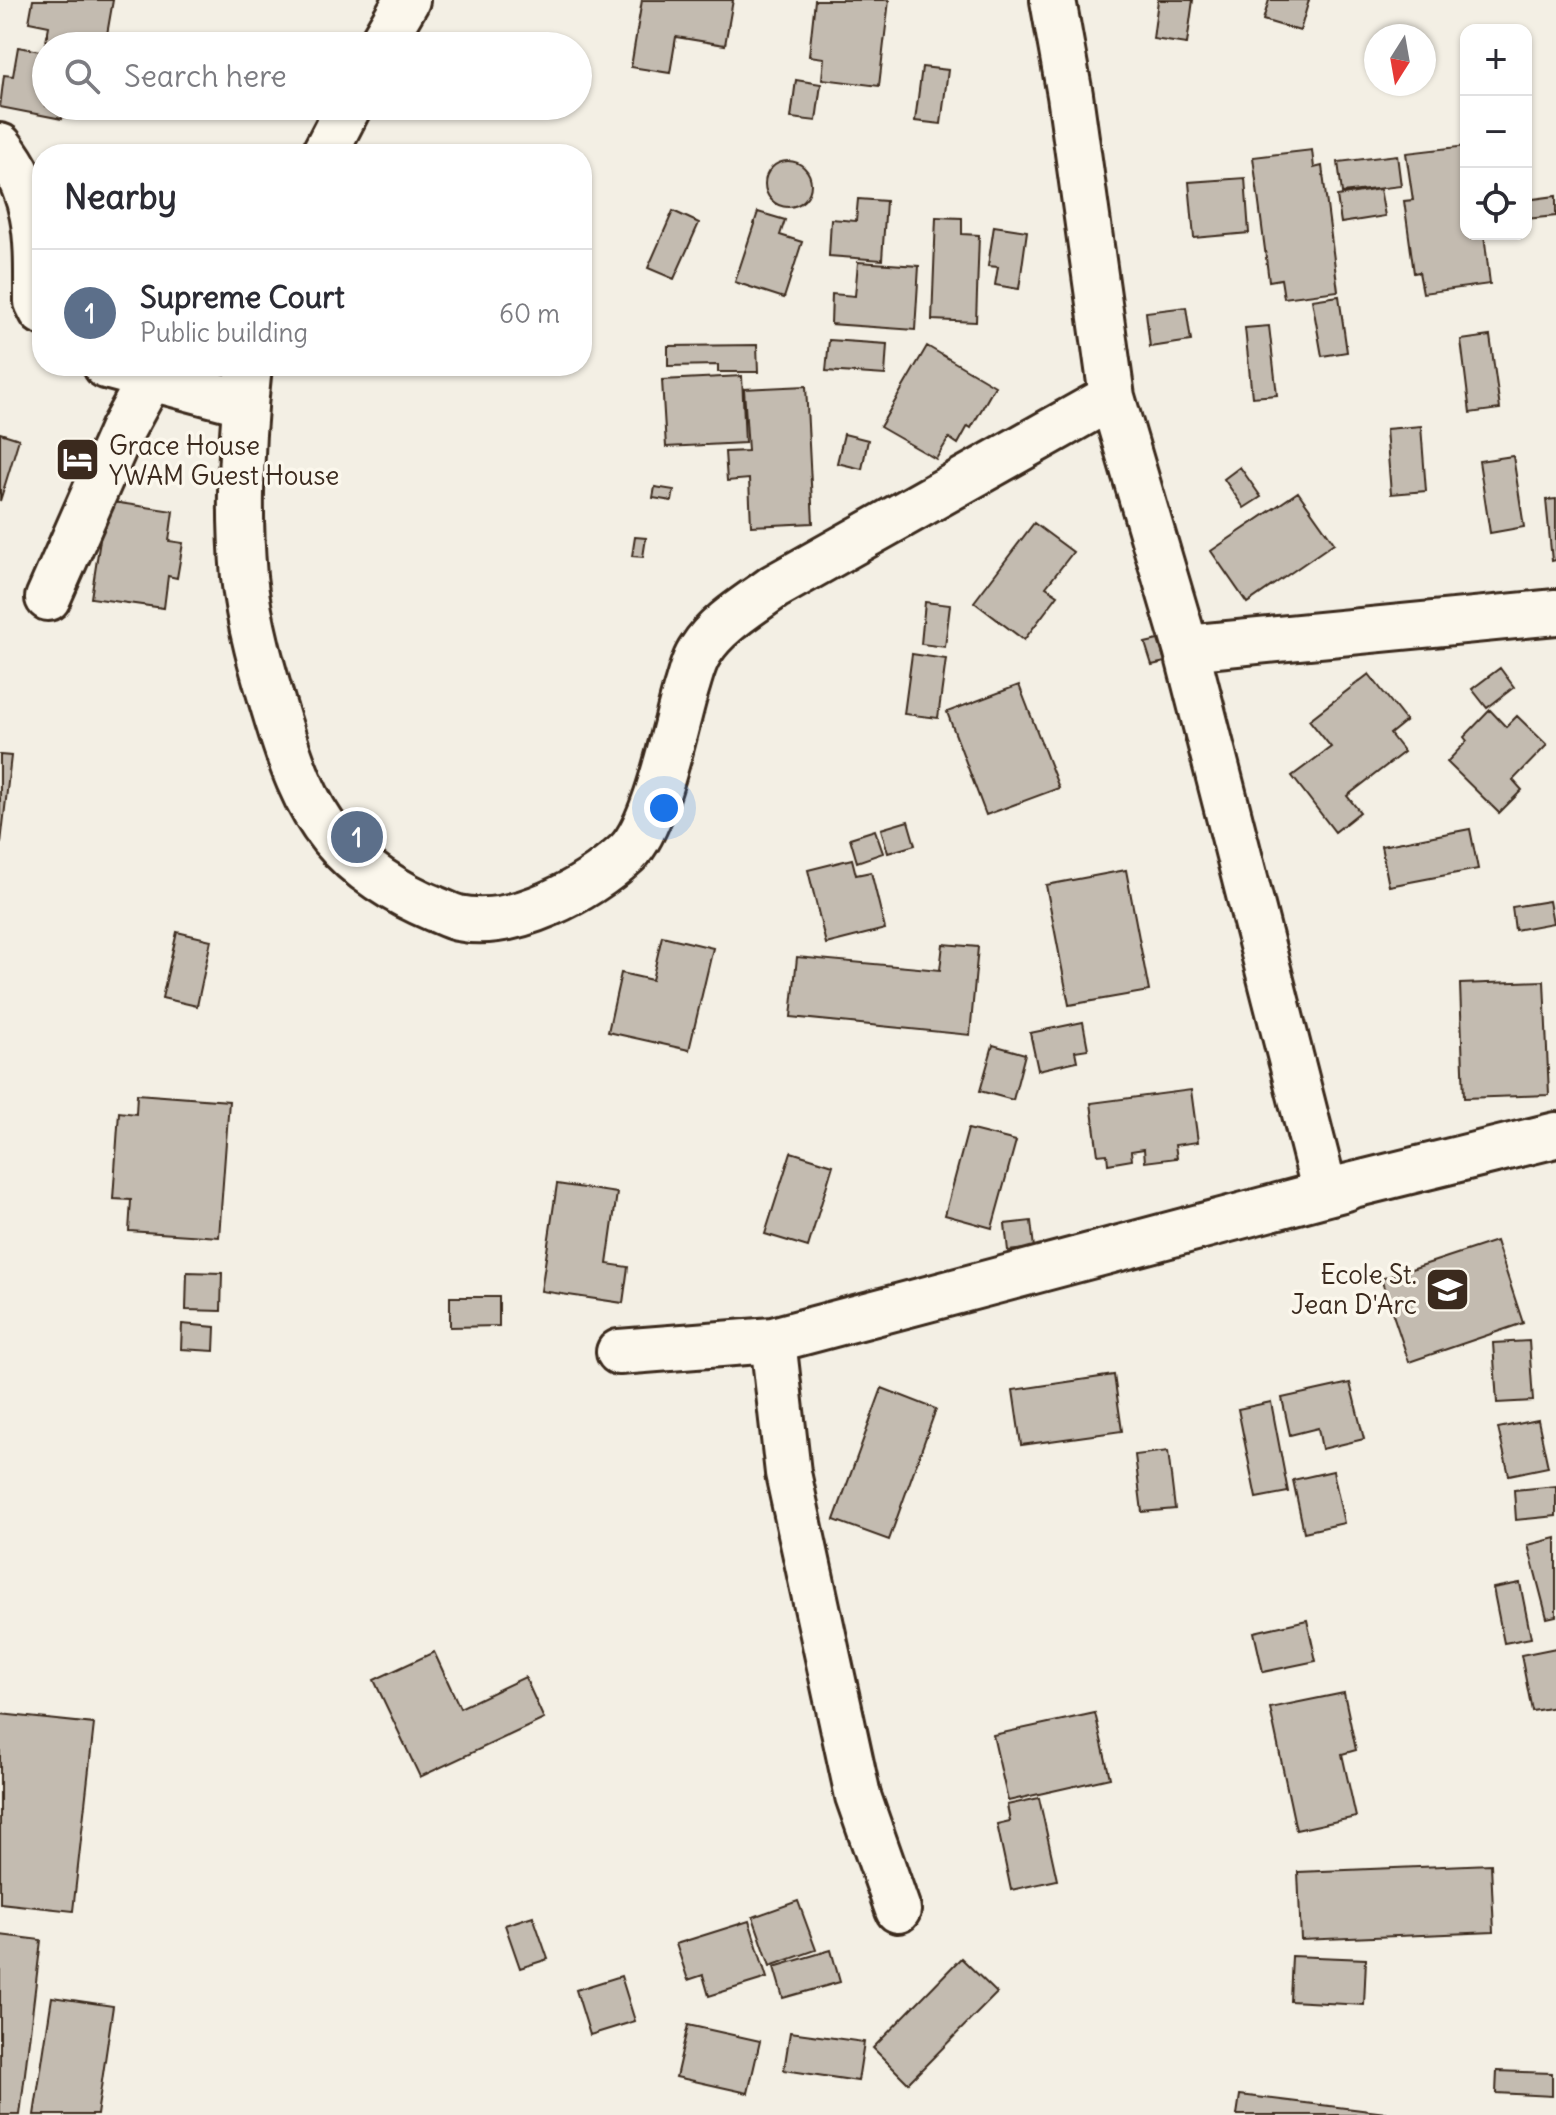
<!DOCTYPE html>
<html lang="en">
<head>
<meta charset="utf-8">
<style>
  body { margin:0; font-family:Delius,sans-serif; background:#f7f7f7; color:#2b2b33 }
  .controls { position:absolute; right:24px; top:24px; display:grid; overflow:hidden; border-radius:16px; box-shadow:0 2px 6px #0004 }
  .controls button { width:72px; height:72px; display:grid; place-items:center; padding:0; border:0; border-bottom:2px solid #e1e1e2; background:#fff; color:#2b2b33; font:40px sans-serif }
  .compass { position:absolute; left:1364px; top:24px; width:72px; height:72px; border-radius:50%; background:#fff; box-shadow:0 2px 6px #0004; rotate:191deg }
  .you { position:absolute; left:664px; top:808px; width:28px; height:28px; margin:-20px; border:6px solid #fff; border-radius:50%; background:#1a73e8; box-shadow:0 0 0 12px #1a73e833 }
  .badge { display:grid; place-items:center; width:52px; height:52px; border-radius:50%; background:#3b2a1e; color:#fff; font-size:26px; font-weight:700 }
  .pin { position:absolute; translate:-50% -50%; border:4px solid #fff; box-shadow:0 2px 8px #0006 }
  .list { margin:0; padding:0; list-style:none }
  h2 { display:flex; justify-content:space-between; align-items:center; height:104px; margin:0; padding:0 32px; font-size:34px }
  h2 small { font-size:26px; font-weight:400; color:#7c7c81 }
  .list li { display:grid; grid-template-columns:52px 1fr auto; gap:24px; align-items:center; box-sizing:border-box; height:128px; padding:0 32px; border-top:2px solid #e1e1e2 }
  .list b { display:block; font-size:30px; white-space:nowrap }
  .list p { margin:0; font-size:26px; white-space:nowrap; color:#7c7c81 }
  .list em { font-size:26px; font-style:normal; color:#7c7c81 }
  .icon { flex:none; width:44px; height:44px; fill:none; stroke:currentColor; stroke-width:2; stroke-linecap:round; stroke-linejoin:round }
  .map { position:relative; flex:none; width:1556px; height:2115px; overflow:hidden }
  .search { position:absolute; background:#fff; box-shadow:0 2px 6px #0004; left:32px; top:32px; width:560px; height:88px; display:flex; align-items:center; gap:20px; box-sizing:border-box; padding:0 28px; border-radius:44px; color:#7c7c81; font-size:30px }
  .panel { position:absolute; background:#fff; box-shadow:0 2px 6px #0004; left:32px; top:144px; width:560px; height:232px; border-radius:32px }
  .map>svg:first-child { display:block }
</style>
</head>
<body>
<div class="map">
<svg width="1556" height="2115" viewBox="0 0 1556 2115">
  <rect width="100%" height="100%" fill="#f3efe4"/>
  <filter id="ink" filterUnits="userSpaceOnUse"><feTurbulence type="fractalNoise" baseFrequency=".0125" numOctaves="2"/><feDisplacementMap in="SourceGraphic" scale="16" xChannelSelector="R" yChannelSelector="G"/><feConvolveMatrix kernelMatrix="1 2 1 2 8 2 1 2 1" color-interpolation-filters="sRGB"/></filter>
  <g filter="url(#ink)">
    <!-- building -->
    <path fill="#c3bbb0" stroke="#3b2a1e" stroke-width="2" d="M33,0H113L105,46L45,47L49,26L29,22Z
      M642,0H733L725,45L676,37L670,73L631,67Z
      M815,0H889L879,86L822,79L824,58L809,56Z
      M1158,0H1193L1187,44L1153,39Z
      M1269,0H1309L1300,31L1263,20Z
      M18,47L46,52V106H64L62,119L0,107L4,75L13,76Z
      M922,67L948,70L941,124L915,121Z
      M796,80L821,84L816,121L791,118Z
      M1466,146V234H1484L1490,284L1423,293L1419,272L1414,273L1404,201L1413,200L1406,153Z
      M1312,150L1314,168L1322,166L1338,291L1284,298L1281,279L1269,281L1253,157Z
      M1397,155L1401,186L1342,193L1338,162Z
      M765 184a23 23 0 1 1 46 0a23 23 0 1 1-46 0Z
      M1245,178L1249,233L1194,238L1189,182Z
      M1380,189L1385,216L1341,223L1337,196Z
      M1556,196V216L1526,219V200Z
      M858,199L886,201L882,260L829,256L831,219L856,221Z
      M673,211L699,223L674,279L648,268Z
      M758,212L785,220L780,235L802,242L784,298L735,282Z
      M936,217L962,218V234L979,235L976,322L932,320Z
      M994,226L1027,231L1019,289L995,285L998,267L988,266Z
      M858,262L919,266L915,330L831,324L832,294L855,296Z
      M1339,296L1347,352L1322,356L1312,300Z
      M1186,307L1191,341L1150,347L1146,312Z
      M1269,326L1277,395L1252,397L1245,328Z
      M1490,336L1500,409L1470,413L1461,340Z
      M829,340L887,344L885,375L826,371Z
      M757,345L758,372H718V365L668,366V346Z
      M927,346L995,386L971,428L968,426L958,444L949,438L936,459L880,427Z
      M742,376L745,443L666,447L662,380Z
      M806,386L813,523L751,526L749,479L727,481L725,452L748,451L744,389Z
      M1421,426L1426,491L1391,494L1386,429Z
      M0,433L19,439L0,501Z
      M844,434L868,440L862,469L837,463Z
      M1513,456L1524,527L1490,533L1479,461Z
      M1240,467L1261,497L1244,508L1224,479Z
      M655,487L674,490L672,501L653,498Z
      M1298,492L1334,543L1247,603L1211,551Z
      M1556,499V560L1552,561L1546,500Z
      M106,501L173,511L169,541L183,543L177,578L168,576L164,608L91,598Z
      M1034,523L1073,552L1046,587L1058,595L1024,640L974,602Z
      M635,537L646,538L643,557L632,556Z
      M925,602L950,605L945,647L921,644Z
      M1158,640L1165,662L1152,665L1145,643Z
      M912,654L946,659L938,718L904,714Z
      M1500,668L1514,687L1487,708L1472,689Z
      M1369,674L1406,721L1390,734L1404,752L1347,796L1360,812L1335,832L1292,776L1331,747L1309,720Z
      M1019,685L1059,788L986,815L947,712Z
      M1490,710L1506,727L1517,716L1547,745L1513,780L1522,790L1499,813L1447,762L1467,741L1464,737Z
      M0,755L11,756L1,843H0Z
      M908,821L915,845L888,853L881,829Z
      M1470,829L1478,869L1389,886L1381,846Z
      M875,830L883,853L857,862L850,838Z
      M852,859L856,875L871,872L885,929L826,944L808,870Z
      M1126,870L1149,991L1069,1005L1046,885Z
      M1549,901L1553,923L1515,930L1512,907Z
      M177,932L211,940L197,1006L162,998Z
      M662,936L713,948L689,1050L608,1032L621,973L652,980Z
      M943,944L978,947L970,1035L791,1017L797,957L940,970Z
      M1544,981L1549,1095L1464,1098L1460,984Z
      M1083,1022L1088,1049L1075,1051L1077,1061L1038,1070L1030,1033Z
      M993,1045L1025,1054L1013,1100L980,1091Z
      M1191,1090L1198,1142L1175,1145L1177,1158L1145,1162L1144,1149L1131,1151L1132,1160L1108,1164L1107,1154L1098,1155L1091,1103Z
      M137,1094L229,1101L219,1237L129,1231L131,1200L113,1199L119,1112L136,1114Z
      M968,1129L1016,1141L992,1228L945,1215Z
      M791,1152L833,1165L808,1247L765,1234Z
      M557,1184L617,1193L607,1264L628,1267L623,1303L541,1291Z
      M1031,1221L1034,1248L1008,1251L1005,1224Z
      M1496,1241L1523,1323L1409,1362L1381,1279Z
      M187,1272L222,1273L221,1311L186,1310Z
      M450,1297H499V1326L450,1327Z
      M182,1324L215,1327L214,1351L181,1349Z
      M1529,1341L1533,1401L1497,1403L1493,1343Z
      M1114,1375L1122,1431L1021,1445L1013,1390Z
      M1350,1383L1364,1439L1322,1449L1318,1428L1290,1435L1282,1398Z
      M882,1388L936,1409L889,1540L834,1520Z
      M1271,1402L1288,1492L1256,1498L1238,1409Z
      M1538,1420L1548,1467L1509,1475L1498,1428Z
      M1168,1451L1175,1509L1142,1512L1135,1455Z
      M1333,1471L1344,1523L1304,1532L1293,1480Z
      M1556,1486V1516L1516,1520L1514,1490Z
      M1556,1538V1616L1547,1618L1528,1545Z
      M1520,1583L1531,1638L1504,1643L1493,1588Z
      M1307,1620L1316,1661L1263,1672L1254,1632Z
      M1556,1648V1707L1532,1711L1521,1655Z
      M434,1652L460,1708L525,1677L544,1719L420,1777L374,1680Z
      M1344,1693L1356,1750L1342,1754L1356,1817L1296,1830L1270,1708Z
      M1095,1713L1110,1778L1008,1801L993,1735Z
      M0,1714L94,1724L73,1911L0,1903Z
      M1039,1798L1057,1880L1011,1890L997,1824L1010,1821L1007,1805Z
      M1491,1864L1494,1932L1301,1940L1298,1872Z
      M798,1901L816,1950L770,1966L753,1917Z
      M533,1916L548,1959L520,1968L505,1925Z
      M749,1921L767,1978L709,1996L703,1975L688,1980L676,1944Z
      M0,1935L41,1940L20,2115H0Z
      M831,1950L840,1982L783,1998L774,1967Z
      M1292,1956L1366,1959L1364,2005L1290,2001Z
      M961,1958L997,1993L908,2083L873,2048Z
      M621,1976L635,2021L590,2035L576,1990Z
      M52,1997L113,2006L97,2115H34Z
      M688,2025L760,2041L748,2093L676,2077Z
      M790,2032L864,2042L858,2081L784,2070Z
      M1497,2071L1552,2073V2096L1496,2093Z
      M1240,2095L1402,2115H1237Z"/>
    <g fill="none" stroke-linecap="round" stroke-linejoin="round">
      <defs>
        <path id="minor" d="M1053,0L1070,95L1112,397
          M380,46L407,0
          M0,146C40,196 37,242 37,302L42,312
          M324,154L349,106
          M106,366L245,403
          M249,366C241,436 238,507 244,577C249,624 263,672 277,718C290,760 304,803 332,837C358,869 398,894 435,909C443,912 450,916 458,918C514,930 587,890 627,853C656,825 674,730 686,689C690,677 693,661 701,650C717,624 750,605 774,587L1112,397L1186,648L1325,1192L1556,1135
          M48,598L122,430L150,379
          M1186,648L1556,612
          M773,1340L788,1473L858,1796L898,1910
          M619,1352L773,1340L1346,1188"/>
      </defs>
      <!-- minor casing -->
      <use href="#minor" stroke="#3b2a1e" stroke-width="50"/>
      <!-- minor -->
      <use href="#minor" stroke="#fbf7ec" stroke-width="44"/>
    </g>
  </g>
  <!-- icons -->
  <defs>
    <symbol id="hotel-square" viewBox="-11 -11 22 22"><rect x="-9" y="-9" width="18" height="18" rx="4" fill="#3b2a1e" stroke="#fbf7ec"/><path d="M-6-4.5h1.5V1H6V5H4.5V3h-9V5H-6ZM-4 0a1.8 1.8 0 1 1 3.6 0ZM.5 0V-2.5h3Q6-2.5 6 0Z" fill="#fff"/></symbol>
    <symbol id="school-square" viewBox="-11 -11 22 22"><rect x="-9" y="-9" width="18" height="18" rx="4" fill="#3b2a1e" stroke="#fbf7ec"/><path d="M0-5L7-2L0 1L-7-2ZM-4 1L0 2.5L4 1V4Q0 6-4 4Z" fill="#fff"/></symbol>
  </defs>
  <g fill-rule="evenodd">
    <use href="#hotel-square" x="52" y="434" width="51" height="51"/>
    <use href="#school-square" x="1422" y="1264" width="51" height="51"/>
  </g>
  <g text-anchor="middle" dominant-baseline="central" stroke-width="7" stroke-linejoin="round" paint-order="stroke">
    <!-- poi labels -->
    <g font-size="26" fill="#3b2a1e" stroke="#fbf7ec" text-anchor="start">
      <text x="109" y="445">Grace House<tspan x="109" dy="30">YWAM Guest House</tspan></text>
      <text x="1417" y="1274" text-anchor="end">Ecole St.<tspan x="1417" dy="30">Jean D'Arc</tspan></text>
    </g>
  </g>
</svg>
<div class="controls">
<button>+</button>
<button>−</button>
<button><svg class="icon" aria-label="locate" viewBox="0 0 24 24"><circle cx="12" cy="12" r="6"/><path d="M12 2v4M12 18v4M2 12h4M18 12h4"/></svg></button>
</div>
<svg class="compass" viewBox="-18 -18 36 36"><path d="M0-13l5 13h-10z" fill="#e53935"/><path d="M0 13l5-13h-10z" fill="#7c7c81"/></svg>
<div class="you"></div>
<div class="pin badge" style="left:357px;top:837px;background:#5c6f8a">1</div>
<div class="search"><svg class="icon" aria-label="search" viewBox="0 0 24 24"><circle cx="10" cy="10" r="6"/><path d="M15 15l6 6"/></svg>Search here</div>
<section class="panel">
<h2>Nearby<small></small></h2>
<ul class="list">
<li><span class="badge" style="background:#5c6f8a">1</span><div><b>Supreme Court</b><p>Public building</p></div><em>60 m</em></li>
</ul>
</section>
</div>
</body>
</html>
